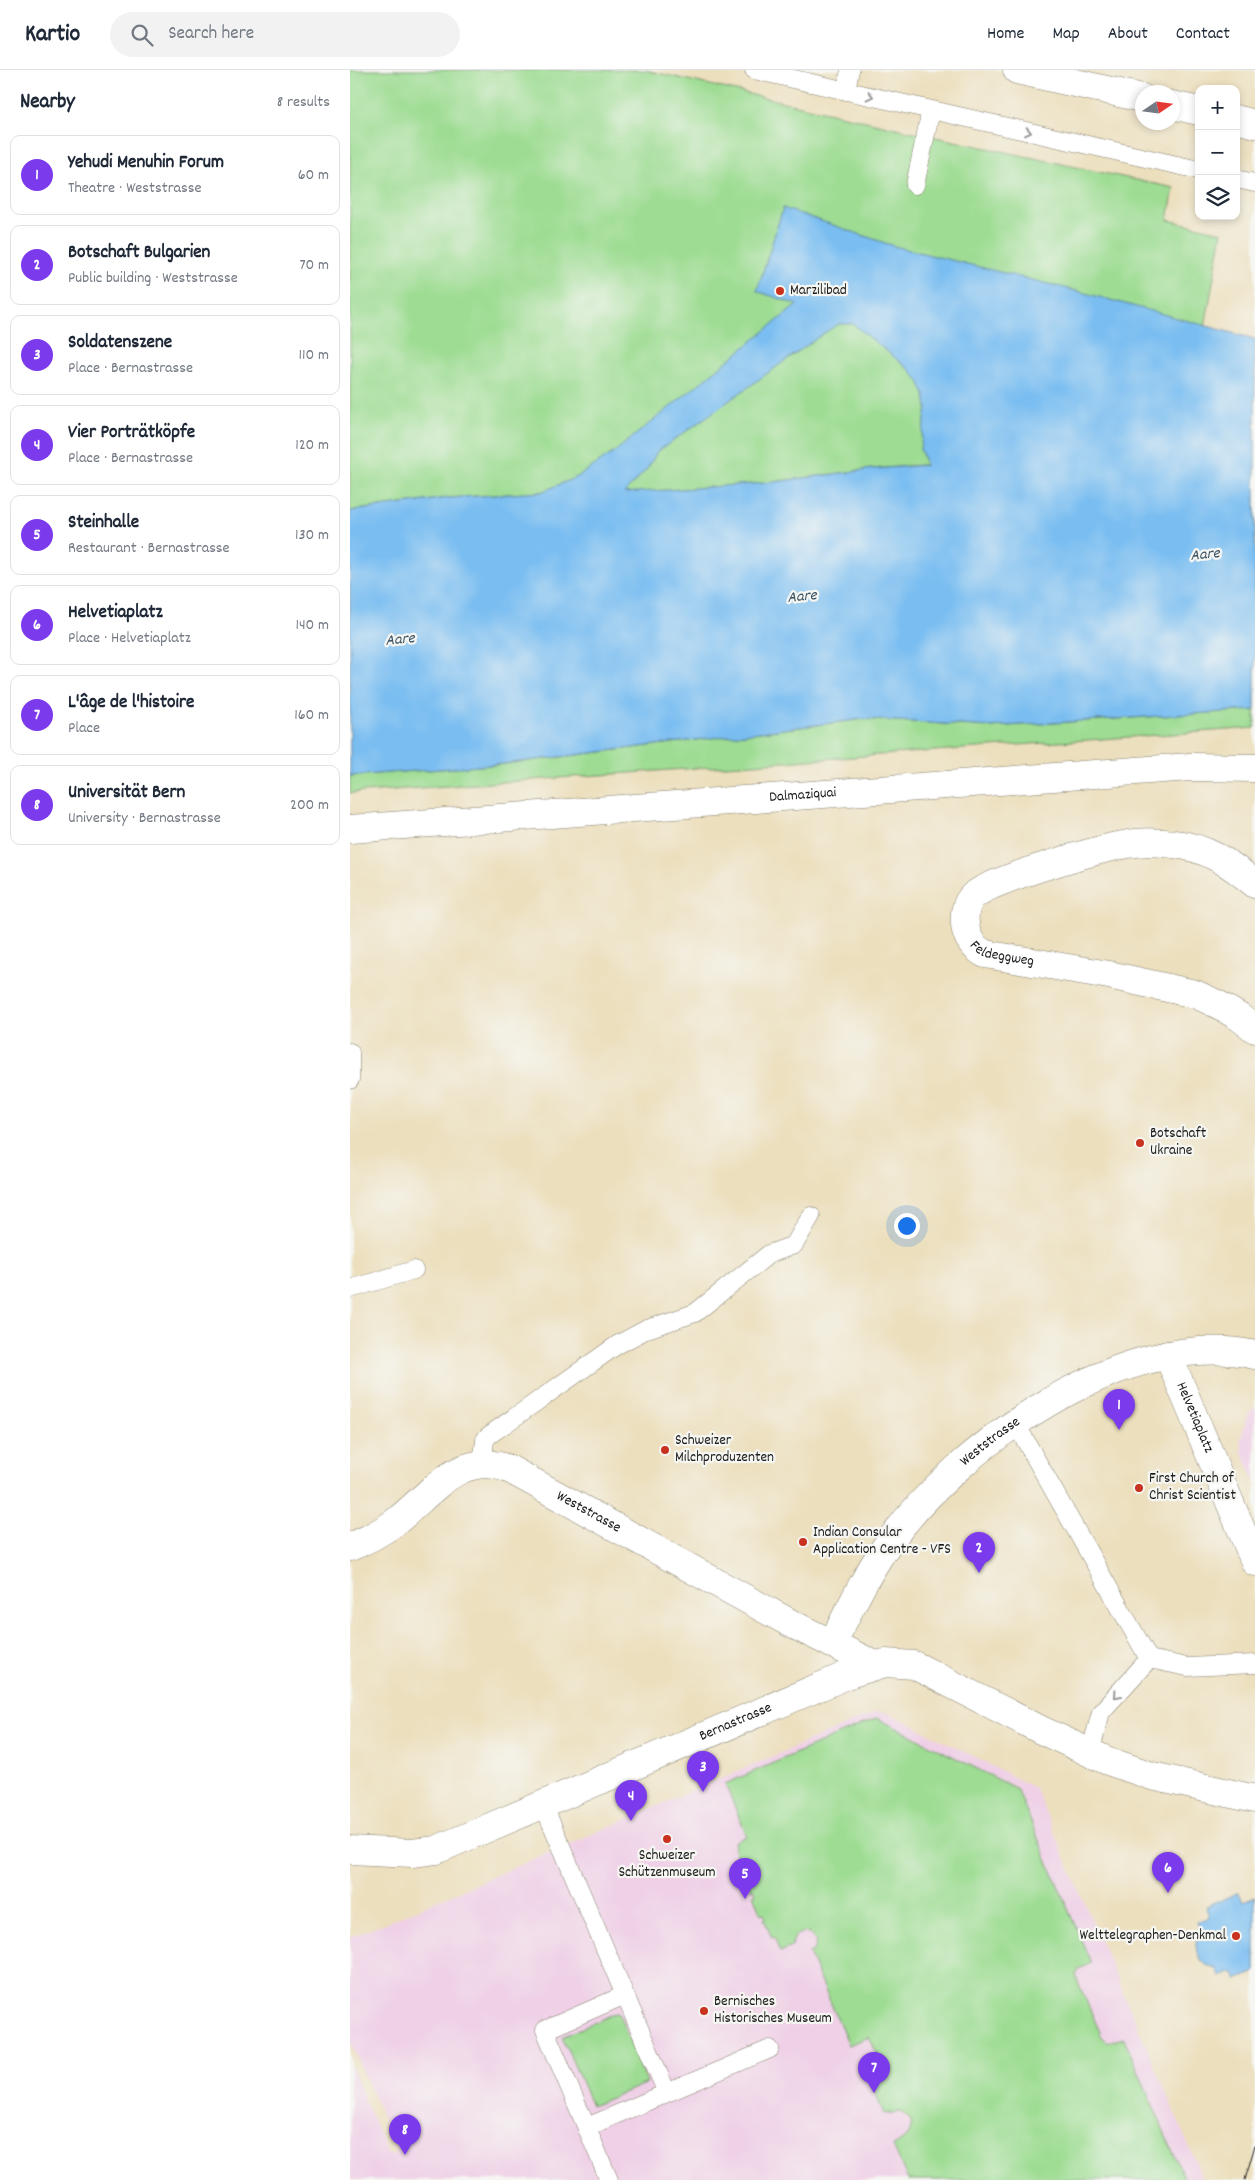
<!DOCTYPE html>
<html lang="en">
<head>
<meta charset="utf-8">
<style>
  body { margin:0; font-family:Dekko,sans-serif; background:#f2f2f3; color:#1f2937 }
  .controls { position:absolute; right:15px; top:15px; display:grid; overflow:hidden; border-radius:10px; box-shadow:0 2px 8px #0003 }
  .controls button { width:45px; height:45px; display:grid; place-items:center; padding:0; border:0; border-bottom:1px solid #e0e1e3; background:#fff; color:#1f2937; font:25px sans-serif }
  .compass { position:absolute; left:785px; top:15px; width:45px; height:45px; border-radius:50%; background:#fff; box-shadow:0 2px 8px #0003; rotate:77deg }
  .you { position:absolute; left:556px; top:1155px; width:18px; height:18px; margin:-12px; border:4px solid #fff; border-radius:50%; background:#1a73e8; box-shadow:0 0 0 8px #1a73e833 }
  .badge { display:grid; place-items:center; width:32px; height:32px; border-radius:50%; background:#7c3aed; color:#fff; font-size:16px; font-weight:700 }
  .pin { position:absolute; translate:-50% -41px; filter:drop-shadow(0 1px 2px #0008) }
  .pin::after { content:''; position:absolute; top:26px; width:18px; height:15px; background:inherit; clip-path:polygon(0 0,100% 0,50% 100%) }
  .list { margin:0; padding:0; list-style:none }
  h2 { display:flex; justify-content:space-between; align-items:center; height:65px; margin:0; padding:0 20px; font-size:21px }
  h2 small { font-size:16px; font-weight:400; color:#747a83 }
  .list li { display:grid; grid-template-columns:32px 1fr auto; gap:15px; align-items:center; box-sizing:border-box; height:80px; margin:0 10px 10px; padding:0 10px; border:1px solid #e0e1e3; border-radius:10px }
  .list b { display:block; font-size:19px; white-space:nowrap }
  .list p { margin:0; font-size:16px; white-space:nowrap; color:#747a83 }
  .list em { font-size:16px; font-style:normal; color:#747a83 }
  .icon { flex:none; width:28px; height:28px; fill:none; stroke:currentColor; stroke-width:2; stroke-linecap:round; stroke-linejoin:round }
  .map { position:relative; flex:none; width:905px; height:2110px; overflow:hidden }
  header { display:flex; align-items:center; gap:30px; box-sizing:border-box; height:70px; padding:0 25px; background:#fff; border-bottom:1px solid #e0e1e3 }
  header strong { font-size:24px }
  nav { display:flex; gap:28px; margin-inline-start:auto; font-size:18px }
  .search { width:350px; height:45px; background:#f2f2f3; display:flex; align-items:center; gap:12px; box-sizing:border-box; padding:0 18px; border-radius:28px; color:#747a83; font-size:19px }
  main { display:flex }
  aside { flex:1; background:#fff }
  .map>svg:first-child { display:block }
</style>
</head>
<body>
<header>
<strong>Kartio</strong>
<div class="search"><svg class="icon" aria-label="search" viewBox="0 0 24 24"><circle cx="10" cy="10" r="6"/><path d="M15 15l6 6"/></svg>Search here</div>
<nav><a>Home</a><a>Map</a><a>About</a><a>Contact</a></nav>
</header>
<main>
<aside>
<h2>Nearby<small>8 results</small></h2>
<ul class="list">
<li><span class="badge">1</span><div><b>Yehudi Menuhin Forum</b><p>Theatre · Weststrasse</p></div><em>60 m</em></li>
<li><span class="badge">2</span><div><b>Botschaft Bulgarien</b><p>Public building · Weststrasse</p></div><em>70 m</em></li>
<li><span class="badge">3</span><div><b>Soldatenszene</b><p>Place · Bernastrasse</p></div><em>110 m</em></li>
<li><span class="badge">4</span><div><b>Vier Porträtköpfe</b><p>Place · Bernastrasse</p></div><em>120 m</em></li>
<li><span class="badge">5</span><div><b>Steinhalle</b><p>Restaurant · Bernastrasse</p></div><em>130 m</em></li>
<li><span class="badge">6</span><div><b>Helvetiaplatz</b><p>Place · Helvetiaplatz</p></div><em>140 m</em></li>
<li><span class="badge">7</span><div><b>L'âge de l'histoire</b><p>Place</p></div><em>160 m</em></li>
<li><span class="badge">8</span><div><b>Universität Bern</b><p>University · Bernastrasse</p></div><em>200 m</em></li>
</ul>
</aside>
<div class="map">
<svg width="905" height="2110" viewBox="0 0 905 2110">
  <rect width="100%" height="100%" fill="#f6f6f2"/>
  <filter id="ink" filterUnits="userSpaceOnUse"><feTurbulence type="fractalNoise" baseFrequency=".02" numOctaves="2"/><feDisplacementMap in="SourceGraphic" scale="10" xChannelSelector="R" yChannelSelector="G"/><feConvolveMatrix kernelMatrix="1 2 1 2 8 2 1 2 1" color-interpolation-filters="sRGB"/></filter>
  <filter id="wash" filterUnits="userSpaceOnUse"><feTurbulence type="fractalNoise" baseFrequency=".0096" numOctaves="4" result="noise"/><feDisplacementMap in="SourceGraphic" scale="20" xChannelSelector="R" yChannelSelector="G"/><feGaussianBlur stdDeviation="1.12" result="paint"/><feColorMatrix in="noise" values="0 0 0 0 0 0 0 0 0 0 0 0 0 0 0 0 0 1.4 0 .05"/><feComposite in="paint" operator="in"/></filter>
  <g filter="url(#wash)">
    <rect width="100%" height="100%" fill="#ecdfbd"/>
    <!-- built -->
    <path fill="#efd0e6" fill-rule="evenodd" d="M905,1336V1411L892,1382L891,1367L897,1345Z
      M526,1642L539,1643L685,1718L852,2107V2110H835L774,1968L759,1972L752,1967L726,1906L729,1899L741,1893L375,1714L397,1766L384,1777L391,1796L393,1795L396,1801H394L402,1820L404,1819L406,1824L404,1825L412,1844L414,1843L416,1848L414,1849L422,1868L424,1867L430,1881L442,1873L446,1865L454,1861L462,1865L466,1873L463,1881L460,1883L500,1975L519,1967L528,1987L526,1988L530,1996L516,2001L535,2044L550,2042L559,2050L561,2058L557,2068L543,2076L558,2110H0V1995L39,2086L47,2082L0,1970V1868ZM268,1942L297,2010L241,2036L212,1967Z"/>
    <!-- green -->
    <path fill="#9ddc92" stroke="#5c7c57" d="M0,0H295L576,65L824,118L818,150L872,162L855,257L630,390L522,399L416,413L273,424L191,422L98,428L0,441Z
      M905,640V658L0,723V706L154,694L514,649L641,657Z
      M527,1648L667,1719L741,1893L729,1899L726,1906L728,1912L752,1967L759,1972L774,1968L835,2110H558L543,2076C558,2069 572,2052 550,2042L534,2044L516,2001L530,1996L526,1987L528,1986L519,1967L499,1975L459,1883L463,1881L466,1873L462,1865L454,1862L446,1865L442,1873L443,1876L430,1882L424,1867L422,1868L414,1849L416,1848L414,1843L411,1844L403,1825L406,1824L404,1819L402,1820L394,1802L396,1800L393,1795L391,1796L383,1778L385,1777L384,1772L397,1766L375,1714Z
      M268,1942L297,2013L242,2036L212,1967Z"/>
    <!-- water -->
    <path fill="#7abef1" stroke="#4b6d86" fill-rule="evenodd" d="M433,138L544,176L731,222L905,269V640L641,657L514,649L154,694L0,706V441L98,428L191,422L227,407L263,383L447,235L407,221ZM489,254H503L560,300L569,311L575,325L577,338L570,379L576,395L522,399L415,413L274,423L297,399L307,382L477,261Z
      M889,1822L893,1832L905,1827V1902L887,1910L883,1902L870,1907L867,1899C848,1896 840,1876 851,1860L847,1852L859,1847L856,1837Z"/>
  </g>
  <g filter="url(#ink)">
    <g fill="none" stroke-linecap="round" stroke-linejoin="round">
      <defs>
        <path id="service" d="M404,0L849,100
          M496,21L500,0
          M886,109L905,113
          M565,115L581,40
          M0,982V1010
          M0,1219L64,1200
          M666,1354L799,1589L837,1597L905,1594
          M132,1394L135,1370L138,1366L267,1275L297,1259L345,1243L419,1184L444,1175L461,1146
          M740,1683L751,1642L799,1589
          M193,1734L317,2023
          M237,2057L420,1979
          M259,2110L195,1960L275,1925"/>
        <g id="minor">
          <path d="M667,0L792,28"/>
          <path d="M822,35L849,41"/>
          <path d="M886,49L905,54"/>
          <path id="s1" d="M0,759L840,697L905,698"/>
          <path id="s2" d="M905,814C881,794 856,777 824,774C809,772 793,771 778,774C752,778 639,810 623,826C616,833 614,844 615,854C616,867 623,878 635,884L759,905L845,924L869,935L889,947L905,959"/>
          <path id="s3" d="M818,1285L905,1492"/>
          <path id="s4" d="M0,1477C15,1471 30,1463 44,1453C79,1427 110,1377 161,1400L442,1554L525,1595"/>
          <path id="s5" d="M482,1574C499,1541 515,1506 537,1475C608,1375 777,1256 905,1285"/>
          <path id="s6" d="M0,1780L62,1783L86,1780L502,1603L535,1593L564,1595L691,1660L758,1691L802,1706L905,1729"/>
        </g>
      </defs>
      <!-- service casing -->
      <use href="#service" stroke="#847e6c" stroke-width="19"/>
      <!-- minor casing -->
      <use href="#minor" stroke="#847e6c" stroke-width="29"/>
      <!-- service -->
      <use href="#service" stroke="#fff" stroke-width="18"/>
      <!-- minor -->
      <use href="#minor" stroke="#fff" stroke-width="28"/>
      <!-- tram -->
      <path stroke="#1c1c1c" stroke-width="1" d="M895,2110L905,2075"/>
    </g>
    <!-- one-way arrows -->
    <defs><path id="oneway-chevron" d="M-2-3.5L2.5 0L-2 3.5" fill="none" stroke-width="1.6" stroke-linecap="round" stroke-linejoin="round" transform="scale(1.25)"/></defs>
    <g stroke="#999">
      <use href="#oneway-chevron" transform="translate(520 26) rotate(13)"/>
      <use href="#oneway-chevron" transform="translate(678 62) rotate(13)"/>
      <use href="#oneway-chevron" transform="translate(767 1625) rotate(132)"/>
    </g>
  </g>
  <!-- markers -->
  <g fill="#c8321e" stroke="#f6f6f2" stroke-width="2">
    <circle cx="430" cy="221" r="5"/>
    <circle cx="790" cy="1073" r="5"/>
    <circle cx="315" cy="1380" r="5"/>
    <circle cx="789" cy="1418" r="5"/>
    <circle cx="453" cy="1472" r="5"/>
    <circle cx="317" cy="1769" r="5"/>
    <circle cx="886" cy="1866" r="5"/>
    <circle cx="354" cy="1941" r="5"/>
  </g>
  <g text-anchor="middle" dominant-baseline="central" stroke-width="4.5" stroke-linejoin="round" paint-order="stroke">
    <!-- poi labels -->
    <g font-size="15" fill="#1c1c1c" stroke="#f6f6f2" text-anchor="start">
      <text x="440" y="221">Marzilibad</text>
      <text x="800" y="1064">Botschaft<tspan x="800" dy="17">Ukraine</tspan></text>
      <text x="325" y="1371">Schweizer<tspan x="325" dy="17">Milchproduzenten</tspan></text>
      <text x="799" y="1409">First Church of<tspan x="799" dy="17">Christ Scientist</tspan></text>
      <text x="463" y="1463">Indian Consular<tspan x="463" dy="17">Application Centre - VFS</tspan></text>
      <text x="317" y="1786" text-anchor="middle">Schweizer<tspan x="317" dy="17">Schützenmuseum</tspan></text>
      <text x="876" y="1866" text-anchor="end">Welttelegraphen-Denkmal</text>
      <text x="364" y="1932">Bernisches<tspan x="364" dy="17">Historisches Museum</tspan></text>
    </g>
    <!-- street labels -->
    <g font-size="15" fill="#1c1c1c" stroke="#f6f6f2">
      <text stroke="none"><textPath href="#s1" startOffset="454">Dalmaziquai</textPath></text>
      <text stroke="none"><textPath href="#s2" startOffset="386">Feldeggweg</textPath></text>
      <text stroke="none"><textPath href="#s3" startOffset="68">Helvetiaplatz</textPath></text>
      <text stroke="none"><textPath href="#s5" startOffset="260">Weststrasse</textPath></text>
      <text stroke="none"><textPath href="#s4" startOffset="276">Weststrasse</textPath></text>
      <text stroke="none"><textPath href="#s6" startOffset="412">Bernastrasse</textPath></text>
    </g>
    <!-- water labels -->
    <g font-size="16" font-style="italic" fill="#3d5567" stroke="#f6f6f2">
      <text transform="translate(855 485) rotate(-6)">Aare</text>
      <text transform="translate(452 527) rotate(-6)">Aare</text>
      <text transform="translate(50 570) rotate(-6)">Aare</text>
    </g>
  </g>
</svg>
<div class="controls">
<button>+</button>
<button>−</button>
<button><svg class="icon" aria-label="layers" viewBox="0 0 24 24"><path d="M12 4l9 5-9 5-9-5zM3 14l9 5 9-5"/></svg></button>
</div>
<svg class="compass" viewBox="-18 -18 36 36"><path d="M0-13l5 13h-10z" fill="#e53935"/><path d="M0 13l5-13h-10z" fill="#747a83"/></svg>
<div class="you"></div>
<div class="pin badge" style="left:769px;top:1360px">1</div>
<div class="pin badge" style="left:629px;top:1503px">2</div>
<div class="pin badge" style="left:353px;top:1722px">3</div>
<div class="pin badge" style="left:281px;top:1751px">4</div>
<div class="pin badge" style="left:395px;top:1829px">5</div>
<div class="pin badge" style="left:818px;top:1823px">6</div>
<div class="pin badge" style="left:524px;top:2023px">7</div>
<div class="pin badge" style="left:55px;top:2085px">8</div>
</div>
</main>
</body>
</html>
